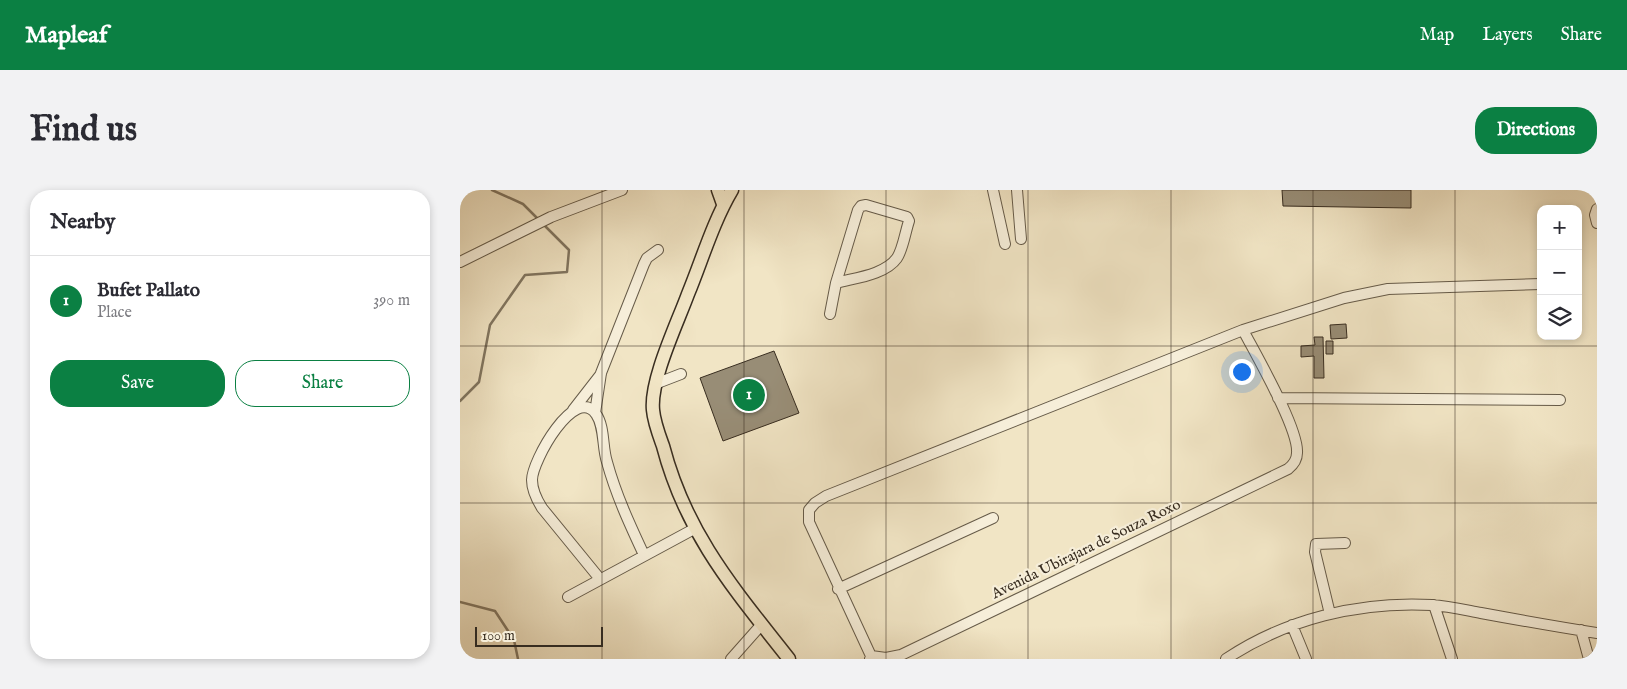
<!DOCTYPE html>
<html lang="en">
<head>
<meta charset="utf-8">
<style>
  body { margin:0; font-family:"IM FELL English",serif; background:#f2f2f3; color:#2b2b33 }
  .controls { position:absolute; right:15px; top:15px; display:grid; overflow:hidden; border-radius:10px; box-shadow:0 2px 8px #0003 }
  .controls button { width:45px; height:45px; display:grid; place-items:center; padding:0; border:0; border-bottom:1px solid #e1e1e2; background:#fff; color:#2b2b33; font:25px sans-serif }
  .scale { position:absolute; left:15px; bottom:12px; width:128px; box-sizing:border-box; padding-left:5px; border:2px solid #382d20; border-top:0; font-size:14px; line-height:18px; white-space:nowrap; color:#382d20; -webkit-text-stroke:4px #f6eed9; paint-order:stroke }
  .you { position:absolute; left:781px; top:181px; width:18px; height:18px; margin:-12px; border:4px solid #fff; border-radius:50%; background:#1a73e8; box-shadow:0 0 0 8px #1a73e833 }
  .badge { display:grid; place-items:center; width:32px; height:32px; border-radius:50%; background:#0b8043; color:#fff; font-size:16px; font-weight:700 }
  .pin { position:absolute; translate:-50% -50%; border:2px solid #fff; box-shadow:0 1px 5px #0006 }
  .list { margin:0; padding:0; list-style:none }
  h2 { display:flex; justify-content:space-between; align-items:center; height:65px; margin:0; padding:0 20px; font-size:21px }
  h2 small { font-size:16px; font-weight:400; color:#7c7c81 }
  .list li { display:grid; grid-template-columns:32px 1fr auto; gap:15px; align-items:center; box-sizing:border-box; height:90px; padding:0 20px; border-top:1px solid #e1e1e2 }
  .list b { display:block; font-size:19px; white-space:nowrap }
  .list p { margin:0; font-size:16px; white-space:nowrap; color:#7c7c81 }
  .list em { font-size:16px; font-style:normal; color:#7c7c81 }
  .actions { display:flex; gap:10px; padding:15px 20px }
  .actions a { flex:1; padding:11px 0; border:1px solid #0b8043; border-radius:20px; text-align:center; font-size:18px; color:#0b8043 }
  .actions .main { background:#0b8043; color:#fff }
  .icon { flex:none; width:28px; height:28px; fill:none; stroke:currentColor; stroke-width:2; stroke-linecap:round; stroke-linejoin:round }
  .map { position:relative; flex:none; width:1137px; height:469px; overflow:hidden; border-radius:20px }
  header { display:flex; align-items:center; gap:30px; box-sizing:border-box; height:70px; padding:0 25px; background:#0b8043; color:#fff }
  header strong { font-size:24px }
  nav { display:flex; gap:28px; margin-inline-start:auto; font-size:18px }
  .intro { display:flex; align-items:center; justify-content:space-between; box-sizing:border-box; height:120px; padding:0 30px }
  h1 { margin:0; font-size:35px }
  .button { padding:12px 22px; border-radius:20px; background:#0b8043; color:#fff; font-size:18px; font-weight:700 }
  main { display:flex; gap:30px; padding:0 30px }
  aside { flex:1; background:#fff; border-radius:20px; box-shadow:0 2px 8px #0003 }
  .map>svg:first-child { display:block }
</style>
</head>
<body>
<header>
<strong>Mapleaf</strong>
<nav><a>Map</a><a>Layers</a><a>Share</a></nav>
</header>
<div class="intro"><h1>Find us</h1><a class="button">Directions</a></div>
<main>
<aside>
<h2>Nearby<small></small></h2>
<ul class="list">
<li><span class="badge">1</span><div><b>Bufet Pallato</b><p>Place</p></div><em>390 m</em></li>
</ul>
<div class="actions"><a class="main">Save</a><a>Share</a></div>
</aside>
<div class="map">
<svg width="1137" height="469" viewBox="0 0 1137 469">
  <rect width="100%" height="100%" fill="#f1e5c5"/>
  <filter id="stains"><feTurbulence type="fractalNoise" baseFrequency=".004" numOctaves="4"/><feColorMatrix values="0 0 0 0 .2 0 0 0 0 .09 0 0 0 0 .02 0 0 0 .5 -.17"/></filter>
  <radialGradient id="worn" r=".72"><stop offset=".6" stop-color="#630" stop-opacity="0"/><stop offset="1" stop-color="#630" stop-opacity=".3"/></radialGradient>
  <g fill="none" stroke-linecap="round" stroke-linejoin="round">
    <!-- stream -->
    <path stroke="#817661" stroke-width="2.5" d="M32,0L63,14L78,29
      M0,211L19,192L30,135L65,85L107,82L109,60L84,35
      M0,412L35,421L54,450L58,469"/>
  </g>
  <!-- building -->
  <path fill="#988d76" stroke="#382d20" d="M822,0H951V18L823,16Z
    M886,134L887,148L871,149L870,135Z
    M854,147H863L864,188H854V166L841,167V156L855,155Z
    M866,151H873V164H866Z
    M314,161L339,223L263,251L240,188Z"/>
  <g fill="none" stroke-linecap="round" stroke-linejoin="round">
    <defs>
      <path id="minor" d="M533,0L545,54
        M557,0L561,49
        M1137,19L1135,25L1137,33
        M0,72L91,27L162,0
        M370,124L376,93L398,20L401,16L406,15L447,27L449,31C445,43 443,59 437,68C425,85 394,88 376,93
        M195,194L221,184
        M818,208L1100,210
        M113,220L141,184
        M135,223L141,183L184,74L187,68L198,60
        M140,389L82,318C77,310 72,300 72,290C72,271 115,194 136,224C145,237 142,257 147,272C156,305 170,335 184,365
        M378,399L533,328
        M108,407L234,339
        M974,415L992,469
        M870,424L855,362L856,354L885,353
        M832,435L846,469
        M1121,440L1129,469
        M411,466L426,468L441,465L828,279C833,275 837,270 837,263C839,239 796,165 783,140
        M271,469L302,434
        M410,469L411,466L349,332V320L355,313L366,306L783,140L884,108L928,99L1081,94
        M766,469C826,429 899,411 972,415C988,416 1005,420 1021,423C1059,430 1098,437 1137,443"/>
      <path id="major" d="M258,0L263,14
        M272,0C253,32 242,70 228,104C217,134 190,190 193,220C194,232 199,245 203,256C226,344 274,399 329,469"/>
    </defs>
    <!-- minor casing -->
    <use href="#minor" stroke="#665b49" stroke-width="12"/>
    <!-- major casing -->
    <use href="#major" stroke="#382d20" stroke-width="15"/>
    <!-- minor -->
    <use href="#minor" stroke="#f6eed9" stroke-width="10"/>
    <!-- major -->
    <use href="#major" stroke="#f1e5c5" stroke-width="12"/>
  </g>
  <!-- grid -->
  <path fill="none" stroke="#382d20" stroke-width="1" stroke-opacity="0.55" d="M142,0V469M284,0V469M426,0V469M568,0V469M711,0V469M853,0V469M995,0V469M0,156H1137M0,313H1137"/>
  <g text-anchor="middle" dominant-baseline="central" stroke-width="4.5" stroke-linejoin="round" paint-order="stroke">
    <!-- street labels -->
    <g font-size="15" fill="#382d20" stroke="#f6eed9">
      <text transform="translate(626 359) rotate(-26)">Avenida Ubirajara de Souza Roxo</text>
    </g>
  </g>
  <rect width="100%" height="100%" filter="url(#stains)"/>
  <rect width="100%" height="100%" fill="url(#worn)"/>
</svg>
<div class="controls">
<button>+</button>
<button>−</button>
<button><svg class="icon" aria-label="layers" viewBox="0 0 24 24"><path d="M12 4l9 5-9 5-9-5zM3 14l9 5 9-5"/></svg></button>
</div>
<div class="scale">100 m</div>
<div class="you"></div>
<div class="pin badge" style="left:289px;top:205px">1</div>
</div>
</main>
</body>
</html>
